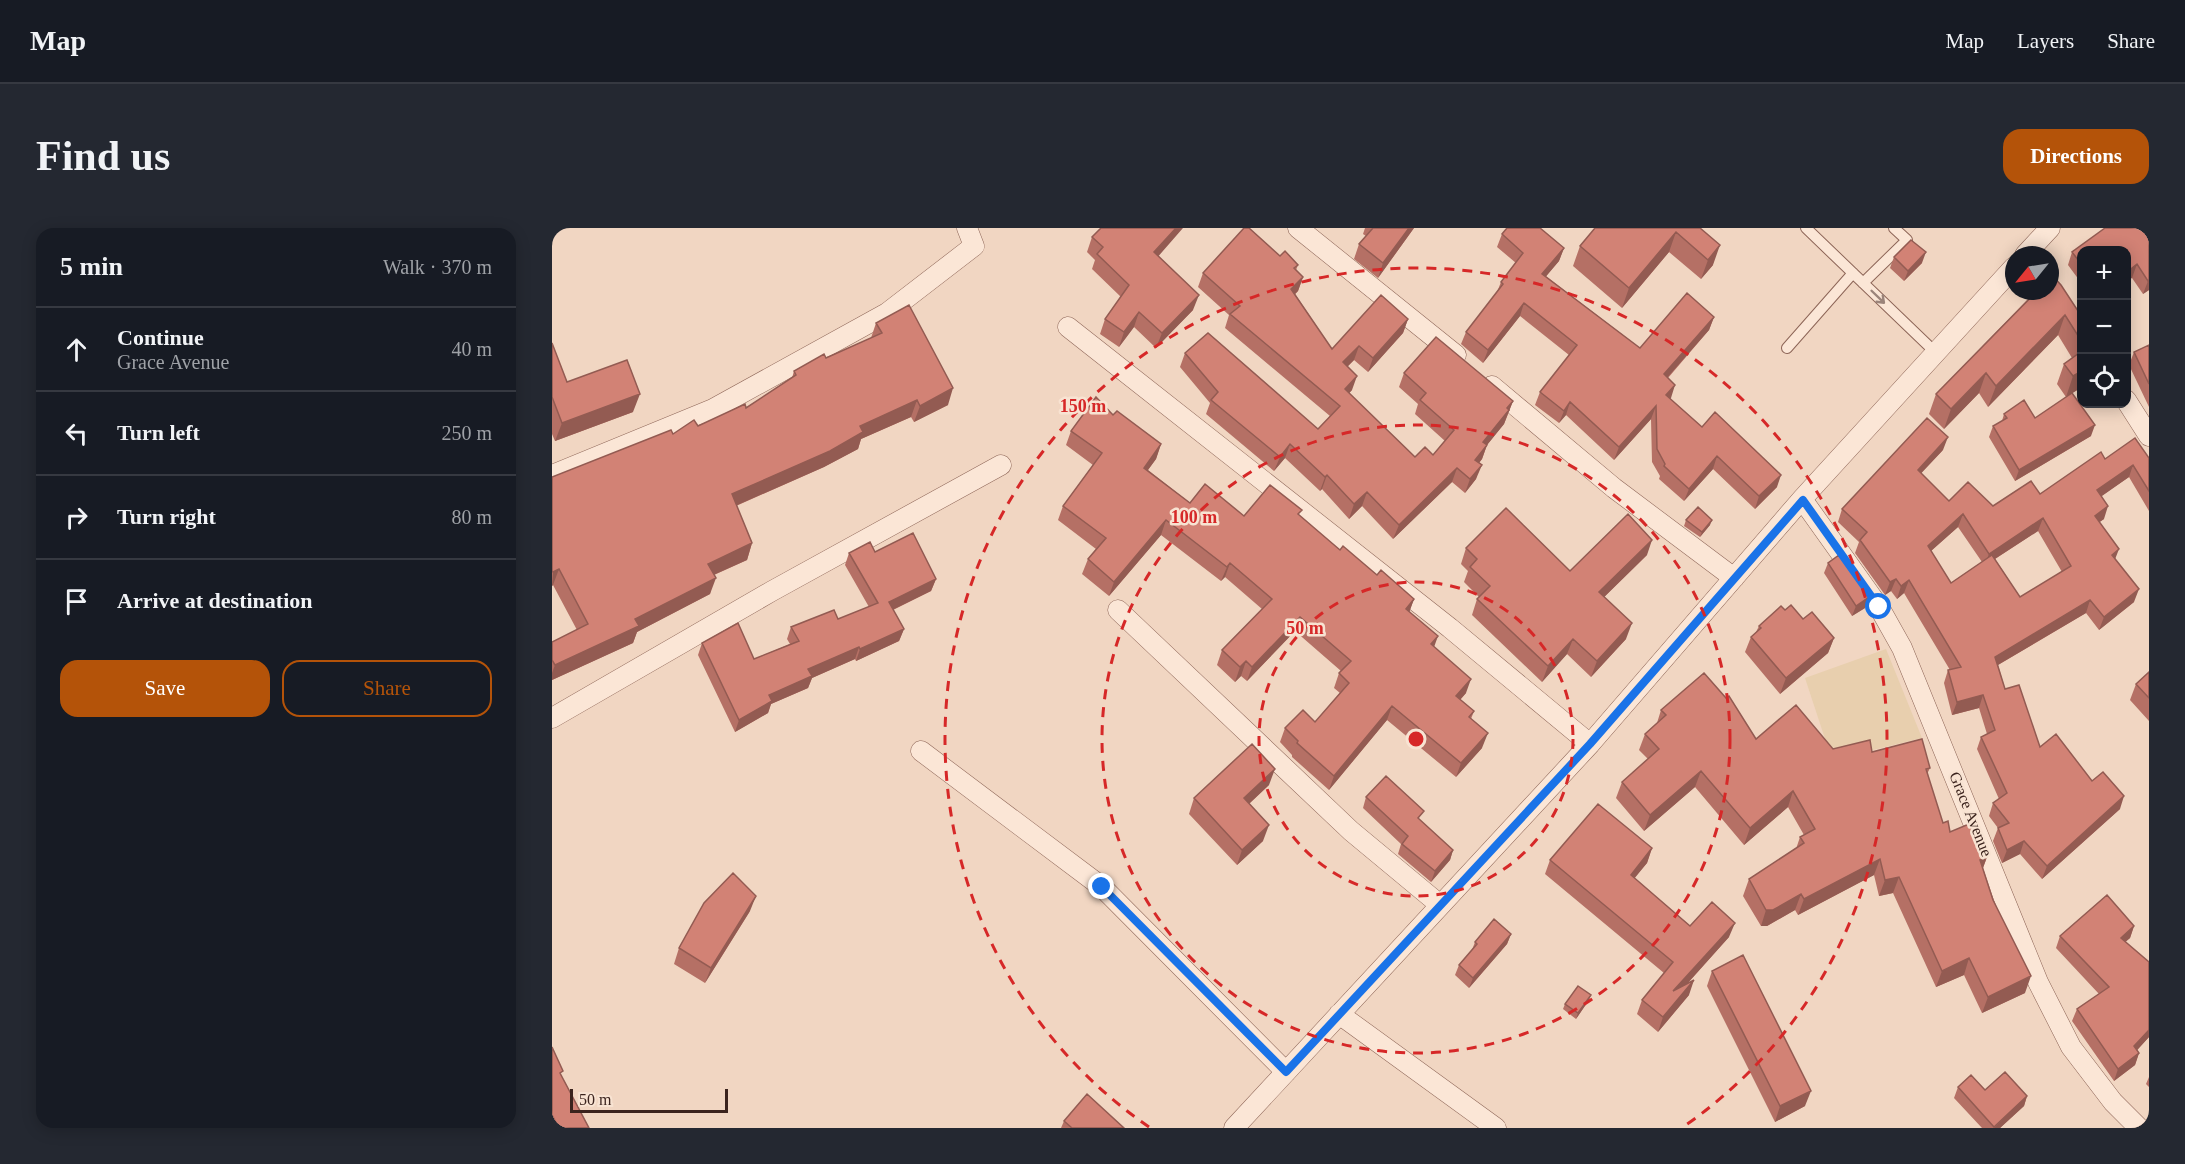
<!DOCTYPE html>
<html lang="en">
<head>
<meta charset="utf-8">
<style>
  body { margin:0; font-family:"Times New Roman",serif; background:#242831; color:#f1f3f6 }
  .controls { position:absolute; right:18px; top:18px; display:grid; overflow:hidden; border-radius:12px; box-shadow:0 3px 15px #0003 }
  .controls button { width:54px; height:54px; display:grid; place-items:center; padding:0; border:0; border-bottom:2px solid #363941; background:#171b24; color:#f1f3f6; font:30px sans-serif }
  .compass { position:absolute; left:1453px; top:18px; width:54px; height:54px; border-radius:50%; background:#171b24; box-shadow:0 3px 15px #0003; rotate:240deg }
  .scale { position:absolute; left:18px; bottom:15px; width:158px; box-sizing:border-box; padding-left:6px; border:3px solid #3b231d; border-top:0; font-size:16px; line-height:21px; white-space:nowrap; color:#3b231d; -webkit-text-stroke:4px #f8e3d2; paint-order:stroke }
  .stop { position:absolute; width:18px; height:18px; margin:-14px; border:4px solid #1a73e8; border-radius:50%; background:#fff }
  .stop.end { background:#1a73e8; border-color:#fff; box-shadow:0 2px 6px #0008 }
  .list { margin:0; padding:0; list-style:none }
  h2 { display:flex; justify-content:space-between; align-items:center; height:78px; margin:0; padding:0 24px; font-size:26px }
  h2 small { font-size:20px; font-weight:400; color:#9ea1a6 }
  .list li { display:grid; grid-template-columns:39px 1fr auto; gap:18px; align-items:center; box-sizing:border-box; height:84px; padding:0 24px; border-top:2px solid #363941 }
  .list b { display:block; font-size:22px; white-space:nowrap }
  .list p { margin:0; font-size:20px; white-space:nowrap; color:#9ea1a6 }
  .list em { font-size:20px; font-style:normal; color:#9ea1a6 }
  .actions { display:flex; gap:12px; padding:18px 24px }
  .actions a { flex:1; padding:14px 0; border:2px solid #b45309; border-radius:18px; text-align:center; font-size:21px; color:#b45309 }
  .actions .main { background:#b45309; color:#fff }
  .icon { flex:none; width:33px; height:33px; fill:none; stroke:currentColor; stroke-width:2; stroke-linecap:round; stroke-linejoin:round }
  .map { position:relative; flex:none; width:1597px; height:900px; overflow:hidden; border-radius:18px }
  header { display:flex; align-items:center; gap:36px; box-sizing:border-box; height:84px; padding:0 30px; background:#171b24; border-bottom:2px solid #363941 }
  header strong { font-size:28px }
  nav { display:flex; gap:33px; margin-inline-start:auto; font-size:21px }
  .intro { display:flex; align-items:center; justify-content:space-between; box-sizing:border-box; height:144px; padding:0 36px }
  h1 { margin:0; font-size:42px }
  .button { padding:15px 27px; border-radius:18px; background:#b45309; color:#fff; font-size:21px; font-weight:700 }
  main { display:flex; gap:36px; padding:0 36px }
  aside { flex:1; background:#171b24; border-radius:18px; box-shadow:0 3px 15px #0003 }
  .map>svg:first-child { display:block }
</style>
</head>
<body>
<header>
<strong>Map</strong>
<nav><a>Map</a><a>Layers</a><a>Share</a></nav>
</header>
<div class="intro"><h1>Find us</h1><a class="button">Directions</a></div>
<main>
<aside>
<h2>5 min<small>Walk · 370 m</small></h2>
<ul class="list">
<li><svg class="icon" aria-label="ahead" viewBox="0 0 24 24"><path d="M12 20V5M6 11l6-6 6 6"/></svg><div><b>Continue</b><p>Grace Avenue</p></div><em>40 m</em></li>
<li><svg class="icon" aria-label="left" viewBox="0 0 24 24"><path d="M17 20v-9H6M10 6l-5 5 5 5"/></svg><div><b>Turn left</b></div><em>250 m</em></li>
<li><svg class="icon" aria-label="right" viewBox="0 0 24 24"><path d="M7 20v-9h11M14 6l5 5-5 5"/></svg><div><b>Turn right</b></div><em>80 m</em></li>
<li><svg class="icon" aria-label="arrive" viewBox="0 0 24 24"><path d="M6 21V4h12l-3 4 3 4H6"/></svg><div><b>Arrive at destination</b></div></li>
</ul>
<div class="actions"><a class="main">Save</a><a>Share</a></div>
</aside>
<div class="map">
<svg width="1597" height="900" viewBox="0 0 1597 900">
  <rect width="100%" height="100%" fill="#f1d6c2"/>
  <!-- farmland -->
  <path fill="#e8cfae" d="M1334,421L1370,510L1280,532L1253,450Z"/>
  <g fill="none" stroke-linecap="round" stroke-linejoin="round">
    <defs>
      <path id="lane" d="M1254,0L1383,124
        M1311,55L1355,12L1342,0
        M1235,120L1301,45"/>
      <path id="street" d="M746,0L904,127
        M1473,27L1498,0
        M516,99L898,400L1038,516
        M940,158L1062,260L1182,350
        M1574,172L1597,208
        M0,247L161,181L335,85L422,18L415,0
        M1250,271L1327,379L1350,420L1486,754L1519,819L1561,874L1587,900
        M566,382L799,603L887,676
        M0,490L220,363L449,237
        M369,523L550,659L734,844
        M787,786L944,900
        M682,900L1038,516L1250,271L1462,39"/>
    </defs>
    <!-- lane casing -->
    <use href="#lane" stroke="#8d6557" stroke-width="12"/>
    <!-- street casing -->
    <use href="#street" stroke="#8d6557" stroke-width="21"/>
    <!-- lane -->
    <use href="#lane" stroke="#fbe6d6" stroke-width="10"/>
    <!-- street -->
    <use href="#street" stroke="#fbe6d6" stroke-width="20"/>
  </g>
  <!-- wall -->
  <path fill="#b57065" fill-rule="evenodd" d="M813,0H862L826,50L802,31L807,16L814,8L811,6Z
    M1148,0L1161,37L1149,51L1117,24L1070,80L1021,38L1028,18Z
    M1597,0V62L1591,66L1580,50L1530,22V56L1516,37L1520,24Z
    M950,6L1012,20L1007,33L994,48L1088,120L1162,89L1157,102L1116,150L1119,170L1118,171L1150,199L1225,259L1203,281L1161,241L1132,273L1107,251L1108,248L1100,234L1099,191L1062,232L1014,187L1007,195L983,177L988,164L1017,127L968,88L931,135L909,116L914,104L945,64L949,54L964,35L945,19Z
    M540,9L606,28L641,82L604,120L582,99L567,119L548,106L553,91L569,69L540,41L543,32L535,24Z
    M728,28L746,37L744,42L751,49L746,63L743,66L780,121L856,91L851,105L816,144L802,132L795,139L800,162L797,165L863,229L881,227L893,213L863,186L866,176L847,159L852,145L961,173L952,196L935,217L930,231L927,235L924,251L913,265L900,254L841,311L810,278L797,291L770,261L768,263L733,230L722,243L654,186L658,175L628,139L633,125L766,201L778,188L673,100L677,87L646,59L651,45Z
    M1342,29L1370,35L1352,53L1338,40Z
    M1484,63L1530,86V159L1514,169L1505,156L1512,136L1520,130L1506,107L1436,179L1427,165L1392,201L1377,186L1384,166Z
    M324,95L396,177L362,194L359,189L309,211L306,221L272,239L184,278L200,315L195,332L162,347L158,366L85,404L81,415L0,452V414L25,402L1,357L0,358V249L194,180L240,150L242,143L319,110Z
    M0,115L15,154L81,184L3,213L0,206Z
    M1597,117V179L1577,137L1582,124Z
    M1452,186L1539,208L1463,253L1437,209L1441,198L1450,193Z
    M561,187L609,216L604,231L596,242L638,275L692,288H747L788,322L862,371L857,384L914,465L908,472L922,483L919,491L930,520L904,549L835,492L777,562L740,529V527L728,514L733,500L763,494L788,465L782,460L787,445L789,443L743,403L695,453L689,448L683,454L665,437L670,422L710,381L673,349L669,353L609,307L557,368L530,346L536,331L544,321L506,292L511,278L541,237L514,217L519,203Z
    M1391,222L1369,245L1397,273L1441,278L1488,266L1553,231L1597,230V283L1577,249L1549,268L1552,291L1547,294L1582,374L1547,402L1534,385L1446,437L1453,461L1488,519L1540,553L1568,581L1490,651L1468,626L1450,635L1441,613L1446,600L1437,588L1441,575L1447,571L1425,521L1429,509L1435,506L1427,480L1400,487L1392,455L1396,442H1398L1352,365L1345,371L1339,363L1333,367L1303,325L1307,314L1286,294L1290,281ZM1406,299L1430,334L1399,355L1379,323ZM1486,303L1510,344L1468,369L1443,331Z
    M1134,292L1158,297L1148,309L1132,298Z
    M914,320L1018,343L1095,327L1052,369L1074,411L1039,449L1015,426L990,454L920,387L925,371L927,369L912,354L916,343L909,336Z
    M323,324L384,351L379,363L341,382L352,401L347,413L304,433L303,431L260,450L256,460L219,476L216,485L183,504L146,427L150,415L202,431L238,416L235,411L239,399L286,391L317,379L293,337L297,325Z
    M1276,335L1317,369L1313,380L1300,388L1272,345Z
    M1233,382L1251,391L1282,410L1276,425L1228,466L1193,424L1199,409L1204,404L1207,398Z
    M1597,444V493L1578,472L1584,456Z
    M1109,482L1204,511L1281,521L1320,524L1378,540L1375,546L1391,595L1398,604L1423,608L1435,629L1431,640L1473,765L1430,785L1412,747L1384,759L1341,665L1327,668L1322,647L1246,687L1243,682L1215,698H1209L1191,668L1197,651L1244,621L1248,609L1252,607L1236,579L1192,617L1143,559L1092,603L1064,570L1070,554L1096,531L1087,522L1093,506L1105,495Z
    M717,557L697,576L711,613L685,637L637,586L642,570Z
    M814,569L868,592L901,622L898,632L879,654L846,626L849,616L811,580Z
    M1100,620L1095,635L1082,650L1138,698L1177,709L1135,756L1137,767L1106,804L1085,786L1090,772L1112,745L993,646L998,632Z
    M198,683L153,755L122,736L127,720Z
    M1582,698L1578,710L1573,714L1597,734V809L1585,822L1587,825L1583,837L1562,853L1520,793L1525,781L1547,766L1504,720L1508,708Z
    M959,706L955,716L917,760L903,747L907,737L920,722L923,714Z
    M1160,743L1253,878L1223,894L1155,758Z
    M1037,772L1024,791L1011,781L1013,776Z
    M0,819L9,848L37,900H0Z
    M1597,849V859L1594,856Z
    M1406,859L1433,862L1475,868L1472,878L1448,900H1430L1402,870Z
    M512,893L572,900H509Z"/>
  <!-- shaded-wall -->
  <path fill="#935b52" d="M624,0H631L597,39L602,24Z
    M857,0H862L826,50L831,35Z
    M1124,4L1117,24L1070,80L1077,60Z
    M1168,17L1161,37L1149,51L1156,32Z
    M1012,20L1007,33L986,58L990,46Z
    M1374,24L1370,35L1352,53L1356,43Z
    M1585,36L1580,50L1575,53V44Z
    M751,49L746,63L734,75L739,61Z
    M1597,52V62L1591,66L1596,53Z
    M647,67L641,82L604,120L610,105Z
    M972,75L968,88L931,135L936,122Z
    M587,84L582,99L567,119L572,104Z
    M1513,87L1506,107L1436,179L1444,158Z
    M1162,89L1157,102L1107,159L1112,146Z
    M856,91L851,105L816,144L821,130Z
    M807,118L802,132L786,148L791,134Z
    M1530,143V159L1514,169L1521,148Z
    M1434,145L1427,165L1392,201L1399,181Z
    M805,148L800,162L788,175L793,161Z
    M1123,157L1119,170L1109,180L1114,167Z
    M401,160L396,177L362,194L368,178Z
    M88,166L81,184L3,213L10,195Z
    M365,172L359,189L309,211L306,221L272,239L174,282L180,266L308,198Z
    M961,173L952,196L935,217L930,231L918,246L931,214Z
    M1018,174L1014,187L1007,195L1012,183Z
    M1104,178L1099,191L1062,232L1067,219Z
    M1543,197L1539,208L1463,253L1467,242Z
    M1396,209L1391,222L1361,254L1366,242Z
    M609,216L604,231L587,254L592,240Z
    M738,216L733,230L722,243L728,229Z
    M1165,228L1161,241L1132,273L1137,261Z
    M930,237L924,251L913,265L918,251Z
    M1581,237L1577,249L1540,275L1545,262Z
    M905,240L900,254L841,311L847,297Z
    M775,247L770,261L768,263L773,249Z
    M1229,247L1225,259L1203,281L1207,268Z
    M815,264L810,278L797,291L802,276Z
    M1556,278L1552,291L1538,301L1543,288Z
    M1411,286L1406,299L1371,330L1376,318Z
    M1491,290L1486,303L1432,338L1437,326Z
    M614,292L609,307L557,368L562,354Z
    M1160,292L1158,297L1148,309L1150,304Z
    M1100,312L1095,327L1041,380L1047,364Z
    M200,315L195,332L150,352L156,336Z
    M1567,321L1562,334L1560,327Z
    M678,335L673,349L669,353L675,339Z
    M7,341L1,357L0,358L1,344Z
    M164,350L158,366L85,404L81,415L0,452V445L3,437L83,391Z
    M384,351L379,363L332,386L337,374Z
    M1344,351L1339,363L1333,367L1338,354Z
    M1357,352L1352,365L1345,371L1349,358Z
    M1587,361L1582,374L1547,402L1552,389Z
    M1317,369L1313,380L1300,388L1304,378Z
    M862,371L857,385L854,381Z
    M1538,372L1534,385L1439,441L1443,429Z
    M748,389L743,403L695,453L700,439Z
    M1080,395L1074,411L1039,449L1045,433Z
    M352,401L347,413L304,433L308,421Z
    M886,408L881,422L879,416Z
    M1282,410L1276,425L1228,466L1234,450Z
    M1021,411L1015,426L990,454L996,438Z
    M307,419L303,431L260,450L256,460L219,476L216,485L183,504L187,492L217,467L256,441Z
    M694,433L689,448L683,454L688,439Z
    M919,451L914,465L899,482L904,468Z
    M1431,467L1427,480L1400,487L1405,474Z
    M840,478L835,492L777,562L782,548Z
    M936,505L930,520L904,549L909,535Z
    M723,541L717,557L686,586L692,570Z
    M1149,543L1143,559L1092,603L1098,587Z
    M1241,563L1236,579L1192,617L1198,600Z
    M1572,568L1568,581L1490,651L1495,638Z
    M717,597L711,613L685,637L690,622Z
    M1472,613L1468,626L1450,635L1455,622Z
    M1100,620L1095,635L1073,662L1079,647Z
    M901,622L898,632L879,654L883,643Z
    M1435,629L1429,645L1428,632Z
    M1328,631L1322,647L1246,687L1252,671Z
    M1347,649L1341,665L1327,668L1333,652Z
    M1249,666L1243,682L1215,698H1209L1214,682Z
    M204,668L198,683L153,755L159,740Z
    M1183,695L1177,709L1116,777L1121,763Z
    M1582,698L1578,710L1564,722L1569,710Z
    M959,706L955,716L917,760L921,750Z
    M1417,730L1412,747L1384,759L1390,743Z
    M1479,748L1473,765L1430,785L1436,769Z
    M1142,752L1137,767L1106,804L1111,789Z
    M1039,767L1037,772L1024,791L1026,785Z
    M1597,802V809L1578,830L1582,818Z
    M1587,825L1583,837L1562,853L1566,841Z
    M1259,863L1253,878L1223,894L1228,878Z
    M1475,868L1472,878L1448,900H1442Z"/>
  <!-- building -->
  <path fill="#d28275" stroke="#935b52" stroke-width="1.5" fill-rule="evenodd" d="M549,0H624L602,24L647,67L610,105L587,84L572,104L553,91L577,57L545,26L551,19L540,9Z
    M692,0H697L728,28L733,23L746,37L742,40L751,49L739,61L780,121L829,67L856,91L821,130L807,118L791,134L805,148L793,161L863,229L873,219L881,227L902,202L868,172L874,165L852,145L884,109L961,173L955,180L957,182L931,214L935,217L923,232L930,237L918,251L905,240L847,297L815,264L802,276L775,247L773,249L738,216L728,229L659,172L666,164L633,125L656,105L766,201L788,178L678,86L688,78L651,45Z
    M821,0H857L831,35L807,16Z
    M955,0H988L1012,20L990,46L1088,120L1135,65L1162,89L1112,146L1123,157L1114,167L1150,199L1163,184L1229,247L1207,268L1165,228L1137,261L1112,238L1113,236L1105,221L1104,178L1067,219L1018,174L1012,183L988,164L1025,117L972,75L936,122L914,104L951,56L949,54L971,25L950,6Z
    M1043,0H1148L1168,17L1156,32L1124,4L1077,60L1028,18Z
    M1553,0H1597V52L1596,53L1585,36L1575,44V22H1530V37L1520,24Z
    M1359,12L1374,24L1356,43L1342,29Z
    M1498,45L1509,57L1528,86H1530V114L1513,87L1444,158L1434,145L1399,181L1384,166L1485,63H1498Z
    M357,77L401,160L368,178L365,172L308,198L311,204L278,223L180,266L200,315L156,336L164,350L83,391L87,398L3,437L0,432V414L36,396L7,341L1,344L0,343V249L119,202L121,206L142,192L146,198L193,176L194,180L244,147L242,143L272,126L274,130L330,105L324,95Z
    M0,115L15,154L75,132L88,166L10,195L0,169Z
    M1597,117V156L1582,124Z
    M1530,123V143L1521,148L1512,136Z
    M1520,165L1543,197L1467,242L1441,198L1455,190L1452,186L1472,172L1483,190Z
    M544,169L561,187L565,183L609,216L592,240L638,275L653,256L692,288L718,257L750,282L746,286L788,322L791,318L825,347L829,342L862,371L854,381L886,408L879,416L919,451L904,468L922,483L917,489L936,505L909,535L840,478L782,548L745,515L746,513L733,500L751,482L763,494L797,455L787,445L799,433L748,389L700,439L694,433L688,439L670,422L720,371L678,335L675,339L614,292L562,354L536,331L554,310L511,278L550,225L519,203Z
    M1375,190L1396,209L1366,242L1397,273L1416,254L1441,278L1479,253L1488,266L1549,224L1553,231L1583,210L1597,230V263L1581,237L1545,262L1556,278L1543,288L1567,321L1560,327L1587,361L1552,389L1538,372L1443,429L1453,461L1467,457L1488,519L1504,506L1540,553L1551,544L1572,568L1495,638L1472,613L1455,622L1446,600L1457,595L1441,575L1455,565L1429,509L1443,502L1431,467L1405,474L1396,442L1409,439L1357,352L1349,358L1344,351L1338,354L1308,312L1315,304L1290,281ZM1411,286L1437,326L1491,290L1519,338L1468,369L1440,327L1399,355L1376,318Z
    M1146,279L1160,292L1150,304L1134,292Z
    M954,280L1018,343L1076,286L1100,312L1047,364L1080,395L1045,433L1021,411L996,438L925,371L938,358L918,339L925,331L914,320Z
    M361,305L384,351L337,374L352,401L308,421L307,419L256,441L260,448L217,467L220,473L187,492L150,415L186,395L202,431L247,413L239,399L282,382L286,391L326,375L297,325L318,314L323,324Z
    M1287,327L1317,369L1304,378L1276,335Z
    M1239,377L1251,391L1260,384L1282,410L1234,450L1199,409L1209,400L1207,398L1229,378L1233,382Z
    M1597,444V470L1584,456Z
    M1152,445L1174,470L1177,468L1204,511L1244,477L1281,521L1318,512L1320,524L1370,511L1378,540L1374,541L1391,595L1396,593L1398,604L1417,596L1423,608L1426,607L1435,629L1428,632L1441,672L1479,748L1436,769L1417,730L1390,743L1347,649L1333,652L1328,631L1252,671L1249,666L1221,682H1214L1197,651L1252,615L1248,609L1263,601L1241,563L1198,600L1149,543L1098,587L1070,554L1107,521L1093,506L1114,487L1109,482Z
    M700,516L723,541L692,570L717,597L690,622L642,570Z
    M834,548L872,583L866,590L901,622L883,643L850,616L856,608L814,569Z
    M1046,576L1100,620L1079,647L1138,698L1160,674L1183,695L1121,763L1142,752L1111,789L1090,772L1121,734L998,632Z
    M181,645L204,668L159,740L127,720L152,675Z
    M1555,667L1582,698L1569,710L1597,734V802L1582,818L1587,825L1566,841L1525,781L1557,759L1508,708Z
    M942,691L959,706L921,750L907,737L925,716L923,714Z
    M1191,727L1259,863L1228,878L1160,743Z
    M1026,758L1039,767L1026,785L1013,776Z
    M0,819L11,843L8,845L37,900H7L0,887Z
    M1453,844L1475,868L1442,899L1406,859L1419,847L1433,862Z
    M535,866L572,900H520L512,893Z"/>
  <!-- one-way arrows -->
  <defs><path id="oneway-shaft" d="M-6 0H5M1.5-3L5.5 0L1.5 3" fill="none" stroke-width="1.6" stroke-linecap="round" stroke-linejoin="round" transform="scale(1.5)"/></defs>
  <use stroke="#9b847a" href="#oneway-shaft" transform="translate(1326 69) rotate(44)"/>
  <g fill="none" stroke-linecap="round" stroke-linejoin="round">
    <!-- route -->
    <path stroke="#1a73e8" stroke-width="8" d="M550,659L734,844L1038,516L1251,272L1327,379"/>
  </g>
  <!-- distance rings -->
  <g fill="none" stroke="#d62828" stroke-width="3" stroke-dasharray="10 8">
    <circle cx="864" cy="511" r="157"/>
    <circle cx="864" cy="511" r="314"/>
    <path d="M597 899A471 471 0 1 1 1131 899"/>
  </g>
  <g text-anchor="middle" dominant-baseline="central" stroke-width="5" stroke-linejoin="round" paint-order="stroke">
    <!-- street labels -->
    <g font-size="16" fill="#3b231d" stroke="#f8e3d2">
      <text transform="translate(1419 586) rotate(68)">Grace Avenue</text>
    </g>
  </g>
  <circle cx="864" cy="511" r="9" fill="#d62828" stroke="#f8e3d2" stroke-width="3"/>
  <g font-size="18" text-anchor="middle" font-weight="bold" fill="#d62828" stroke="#f8e3d2" stroke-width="5" stroke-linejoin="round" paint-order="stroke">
    <text x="531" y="184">150 m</text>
    <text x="642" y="295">100 m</text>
    <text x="753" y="406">50 m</text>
  </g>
</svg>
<div class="controls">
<button>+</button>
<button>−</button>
<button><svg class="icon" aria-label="locate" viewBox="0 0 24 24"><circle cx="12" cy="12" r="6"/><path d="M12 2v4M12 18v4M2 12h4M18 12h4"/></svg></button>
</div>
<svg class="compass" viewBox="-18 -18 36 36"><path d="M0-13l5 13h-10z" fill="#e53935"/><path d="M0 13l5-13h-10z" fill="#9ea1a6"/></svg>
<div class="scale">50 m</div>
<div class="stop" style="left:1327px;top:379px"></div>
<div class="stop end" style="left:550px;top:659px"></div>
</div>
</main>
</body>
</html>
